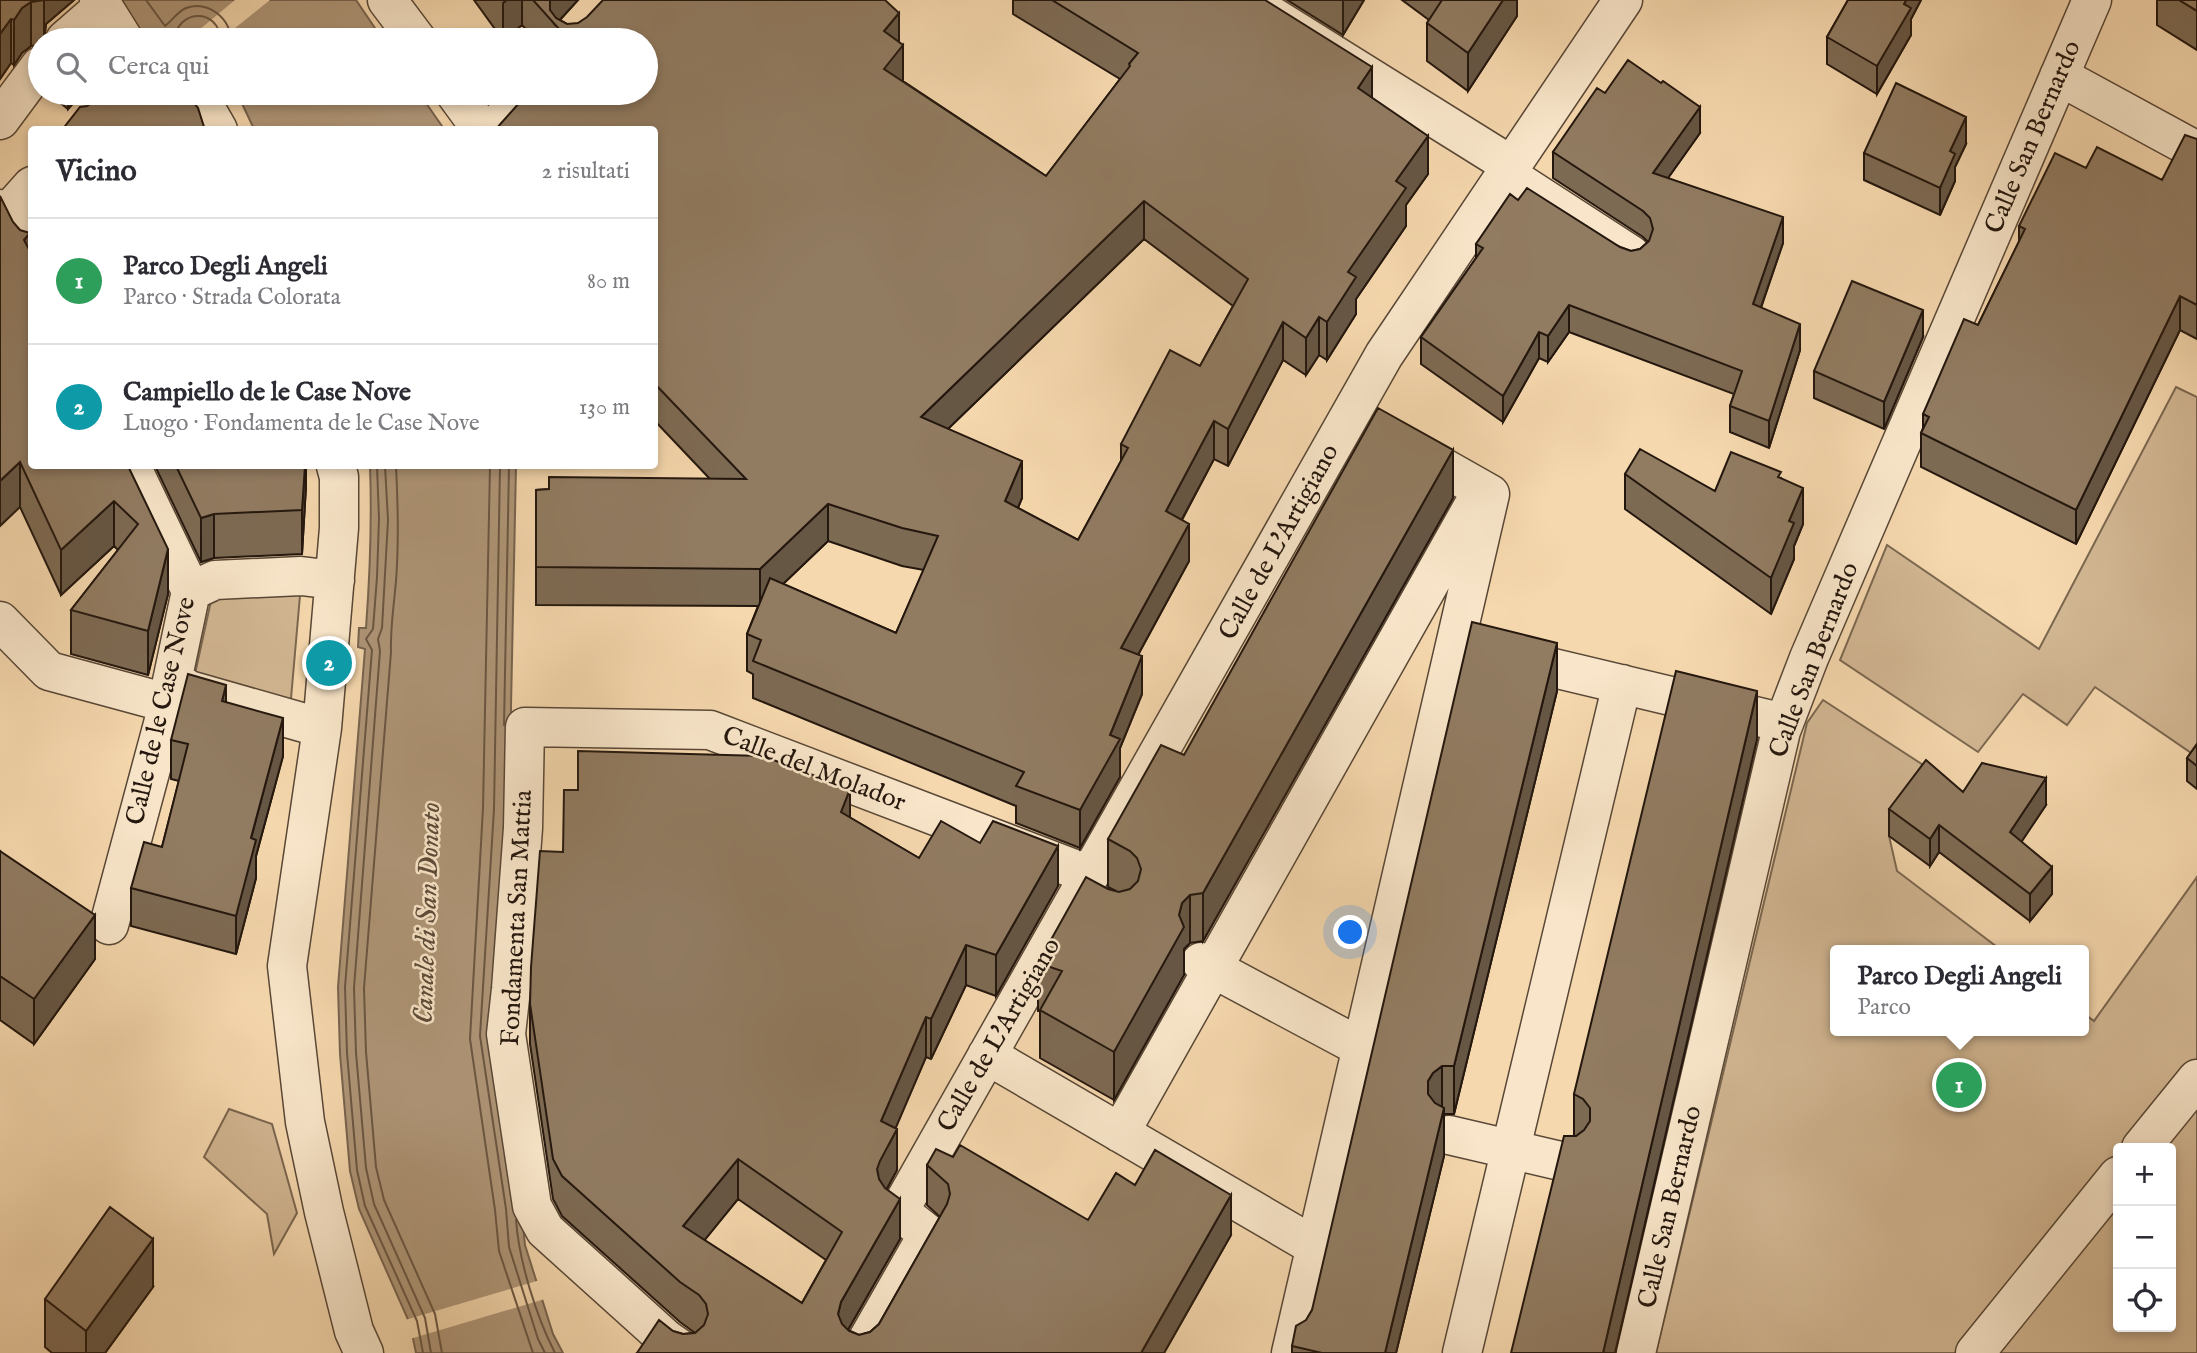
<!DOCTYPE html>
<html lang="it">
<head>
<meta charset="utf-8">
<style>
  body { margin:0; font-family:"IM FELL English",serif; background:#f2f2f3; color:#2b2b33 }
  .controls { position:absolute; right:21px; bottom:21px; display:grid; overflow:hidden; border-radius:7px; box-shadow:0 4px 10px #0003 }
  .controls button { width:63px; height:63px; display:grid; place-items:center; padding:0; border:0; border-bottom:2px solid #e1e1e2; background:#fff; color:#2b2b33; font:35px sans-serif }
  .you { position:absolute; left:1351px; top:933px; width:24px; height:24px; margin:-18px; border:5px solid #fff; border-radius:50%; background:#1a73e8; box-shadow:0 0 0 10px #1a73e833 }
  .badge { display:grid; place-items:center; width:46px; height:46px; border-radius:50%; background:#8f2418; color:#fff; font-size:23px; font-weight:700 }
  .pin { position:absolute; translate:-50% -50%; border:4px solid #fff; box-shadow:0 2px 7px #0006 }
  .popup { position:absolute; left:1830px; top:945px; width:259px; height:91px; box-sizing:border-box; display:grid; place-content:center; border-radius:7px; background:#fff; filter:drop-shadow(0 2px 5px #0005); font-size:23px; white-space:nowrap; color:#7c7c81 }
  .popup b { font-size:26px; color:#2b2b33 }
  .popup::after { content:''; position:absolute; left:50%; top:100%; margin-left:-14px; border:14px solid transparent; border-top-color:#fff }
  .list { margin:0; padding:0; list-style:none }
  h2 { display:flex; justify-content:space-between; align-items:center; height:91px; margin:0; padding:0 28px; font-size:30px }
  h2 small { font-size:23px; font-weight:400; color:#7c7c81 }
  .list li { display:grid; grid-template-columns:46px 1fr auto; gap:21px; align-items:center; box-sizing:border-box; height:126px; padding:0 28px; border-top:2px solid #e1e1e2 }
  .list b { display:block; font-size:26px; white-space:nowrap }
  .list p { margin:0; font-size:23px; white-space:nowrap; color:#7c7c81 }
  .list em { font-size:23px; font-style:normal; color:#7c7c81 }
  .icon { flex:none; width:38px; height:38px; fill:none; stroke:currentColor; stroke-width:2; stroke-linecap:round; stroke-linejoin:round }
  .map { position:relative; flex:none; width:2197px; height:1353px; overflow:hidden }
  .search { position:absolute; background:#fff; box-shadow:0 4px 10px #0003; left:28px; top:28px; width:630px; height:77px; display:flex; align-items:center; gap:18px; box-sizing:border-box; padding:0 24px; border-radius:38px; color:#7c7c81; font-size:26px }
  .panel { position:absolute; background:#fff; box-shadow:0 4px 10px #0003; left:28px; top:126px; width:630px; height:343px; border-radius:7px }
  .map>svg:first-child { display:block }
</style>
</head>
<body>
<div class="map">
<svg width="2197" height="1353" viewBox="0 0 2197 1353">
  <rect width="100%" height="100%" fill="#f6d8ae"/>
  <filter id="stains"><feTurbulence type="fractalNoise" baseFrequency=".00286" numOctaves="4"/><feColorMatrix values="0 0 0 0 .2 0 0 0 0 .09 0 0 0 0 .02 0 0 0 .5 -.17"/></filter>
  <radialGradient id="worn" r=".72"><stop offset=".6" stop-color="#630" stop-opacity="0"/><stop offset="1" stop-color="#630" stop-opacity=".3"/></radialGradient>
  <!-- green -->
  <path fill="#d2b793" stroke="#7b6750" stroke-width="2" fill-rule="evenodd" d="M2176,387L2197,397V757L2095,687L2067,725L2023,694L1978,752L1840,660L1887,545L2039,649Z
    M301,584L290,710L193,683L214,587Z
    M1823,700L1934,772L1889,836L1897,871L2001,950H1835V1031H2083V1013L2094,1021L2197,877V1353H1656L1807,723ZM2118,1148H2171V1327H2118Z
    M229,1109L272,1124L297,1213L274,1254L267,1214L204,1157Z"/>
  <!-- water -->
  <path fill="#af9678" stroke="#77634e" stroke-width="2" d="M115,0H356L383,40H207L199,30L187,40H141Z
    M237,93H419L444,129H254Z
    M370,466H516L511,707L521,1207L525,1245L553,1334L563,1353H416L410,1324L359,1209L350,1171L340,1054L338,987L365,649L358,647L359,628H366C370,574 372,520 370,466Z"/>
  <!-- pier -->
  <path fill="#f6d8ae" d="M235,0H270L220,40H202L199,35L193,40H187Z
    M540,1280L545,1299L410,1339L405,1320Z"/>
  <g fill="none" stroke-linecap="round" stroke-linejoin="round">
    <!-- shore -->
    <path stroke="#6a5643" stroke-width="2" d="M146,0L165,26C172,21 177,12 186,8C208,0 230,18 231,40
      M175,40C176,10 218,6 221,40
      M377,466L379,519L377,577L373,629L366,639L372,650L345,987L347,1053L357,1170L365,1206L417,1321L423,1353
      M385,466L388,520L382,628L378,639L380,651L354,988L356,1053L366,1168L374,1204L425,1318L431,1353
      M396,466C398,504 399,542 396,581C394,605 390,629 391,652L364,988L366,1052L376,1167L384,1200L435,1314L442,1353
      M490,466L483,808L470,1039L495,1210L499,1251L533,1353
      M500,466L494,809L480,1036L506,1209L509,1247L538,1339L545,1353
      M504,725L509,466
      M516,1220C519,1261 536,1316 555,1353"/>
    <defs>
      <path id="minor" d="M99,0L124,40
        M387,0L417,40
        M1246,0L1512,166
        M65,40L103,7
        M2059,76L2197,151
        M193,93L198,95L218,130
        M455,93L482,130
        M0,120L40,66
        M493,130L525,93
        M1506,174L1631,255
        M0,209L7,214L32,186
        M7,214L15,221L32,256
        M336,466L339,477V528L322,728L287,966L305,1122L324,1212L354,1331L364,1353
        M191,591L215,580L301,576L335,580
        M0,621L49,671L167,703
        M1507,657L1784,723
        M178,683L189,690L322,728
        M109,925L163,724L191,591L131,466
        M1201,962L1362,1048
        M987,1055L1316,1247
        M1120,1133L1476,501
        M1449,1135L1569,1163
        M2141,1148L2197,1079
        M686,1353L666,1339L545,1230L532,1206L506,1034L511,989L523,828L525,727L710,730L1090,875
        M860,1353L928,1234L899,1211L1384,355L1623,0
        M1291,1353L1490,494L1407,447
        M1462,1353L1622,684
        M1636,1353L1781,731L1809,658L2092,0
        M1975,1353L2118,1176"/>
    </defs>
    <!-- minor casing -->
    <use href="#minor" stroke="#584736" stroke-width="41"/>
    <!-- minor -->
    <use href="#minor" stroke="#f9e6ca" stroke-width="38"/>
  </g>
  <!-- wall -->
  <path fill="#7d6a53" stroke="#24170e" stroke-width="2" fill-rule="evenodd" d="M0,0H74L46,24L44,40H40V45L31,46L22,53L14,65L11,63L0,79Z
    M474,0H578L560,20L567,24L899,42L903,81L1046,176L1120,79L1013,14V0H1265L1372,98L1428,174L1406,205V226L1356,299V314L1327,360L1319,355L1306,375L1283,360L1228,466L1214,459L1182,520L1189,561L1138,655L1142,694L1120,748V777L1080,848L1016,823V806L753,698V674L747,671V634L758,606L536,605V490L710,479L654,420V130L646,40H536L522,25L503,40ZM1144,239L1233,306L1200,366L1121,444V461L1078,540L1018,508L1022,498L948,429ZM828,541L902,566L924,570L896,633L783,584Z
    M1287,0H1364L1343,35Z
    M1402,0H1517V16L1468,91L1427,61V23L1429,20Z
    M1848,0H1921L1911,19V35L1877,94L1827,64V37Z
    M2157,0H2197V50L2157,25Z
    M48,93H82L68,109Z
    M1605,93L1700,133L1668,178L1783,243L1761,308L1800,350L1769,448L1730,432V406L1734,394L1569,332L1548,362L1539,358L1503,422L1421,364V337L1476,258V244L1518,200L1620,247L1631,251L1640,249L1648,242L1643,237L1553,178V152Z
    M2197,139V339L2180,330L2076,544L1921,467V433L1923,428V414L1978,325L2019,242V226L2086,168L2162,180Z
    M1966,144L1955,167V181L1940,215L1864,180V153Z
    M13,222L30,253L128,466L168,594L148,675L71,654V610L118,550L114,546L61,595L20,507Z
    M1923,337L1884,429L1814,398V371Z
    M155,466H306V486L302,554L214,558L201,562Z
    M1625,474L1715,491L1781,478L1803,524L1794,546V559L1771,614L1625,509Z
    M1453,498L1203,941L1190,943L1184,949V975L1114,1100L1040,1058V1011H1038V963L1108,889L1116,891L1108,887V839L1184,755Z
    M1557,691L1454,1114H1444V1156L1396,1353H1292V1346L1312,1310Z
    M226,702L283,756L256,856V878L236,954L131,926V888L162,847L179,781L171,779V740Z
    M1757,739L1615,1353L1574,1136V1094Z
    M2197,744V789L2187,781V758Z
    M1963,792L2046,805L2021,842L2052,894L2030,921L1939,852L1930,866L1889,836V809Z
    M850,818L919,858L1058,886L996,996L966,985L931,1059L926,1057L895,1128L897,1170L887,1189L900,1239L848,1330L859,1335L870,1332L879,1324L940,1217L927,1205V1165L1088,1220L1135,1185L1231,1235L1164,1353H637L673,1331L683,1334L695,1333L680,1322L562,1216L553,1199L530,1044V1004L563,852ZM738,1199L826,1260L802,1303L704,1240Z
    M0,851L95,959L34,1044L0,1020Z
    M153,1287L105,1353H52L45,1347V1299Z"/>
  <!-- shaded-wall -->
  <path fill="#665644" stroke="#24170e" stroke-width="2" d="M42,0H74L46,24L44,40V0Z
    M507,0H522V25L503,40V3Z
    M550,0H578L555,25L550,18Z
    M1343,0H1364L1343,35Z
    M1503,0H1517V16L1468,91V53Z
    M1906,0H1921L1911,19V35L1877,94V66Z
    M31,2V46L22,53L14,65V20L22,8Z
    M899,13V49L903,45V82L884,106V31Z
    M11,19V63L0,79V34Z
    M1372,67V105L1358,88Z
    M70,93H82L68,109V95Z
    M1700,107V133L1653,199V173Z
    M1966,117V144L1955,167V181L1940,215V188L1950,151Z
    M1428,136V174L1406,205V226L1356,299V314L1327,360V322L1348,272L1396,181Z
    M1144,201V239L921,455V417Z
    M1783,217V243L1753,330V304Z
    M30,233V278L24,240Z
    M2180,296V330L2076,544V510Z
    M1569,305V332L1548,362V336Z
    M1923,310V337L1884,429V402Z
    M1319,317V355L1306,375V338Z
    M1283,322V360L1228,466V429Z
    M1800,324V350L1769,448V421Z
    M1539,332V358L1503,422V396Z
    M1214,421V459L1166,549V511Z
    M1453,450V498L1203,941V893Z
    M1022,461V498L1005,538V501Z
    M20,462V507L0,526V481Z
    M305,466H306V486L302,554V510Z
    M1803,488V524L1794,546V559L1771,614V578L1789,521Z
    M114,501V546L61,595V550Z
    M828,504V541L760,606V569Z
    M214,514V558L201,562V518Z
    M1189,524V561L1121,686V648Z
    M168,549V594L148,675V631Z
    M1557,643V691L1454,1114V1066Z
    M1142,656V694L1120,748V777L1080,848V810Z
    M226,685V723L222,701Z
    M1757,691V739L1615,1353H1603Z
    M283,718V756L256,856V878L236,954V916L251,838Z
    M2046,778V805L2010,859V832Z
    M850,789V829L841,812Z
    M1939,825V852L1930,866V839Z
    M1058,846V886L996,996V955Z
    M2052,867V894L2030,921V894Z
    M1190,895V943L1184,949V975L1114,1100V1052L1179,915L1182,903Z
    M95,915V959L34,1044V999Z
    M966,945V985L931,1059V1019Z
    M926,1017V1057L888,1146L897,1129V1170L880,1201L877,1169L881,1121Z
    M1442,1066V1114L1428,1129V1081L1433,1073Z
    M1444,1108V1156L1396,1353H1385Z
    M738,1159V1199L683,1267V1226Z
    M1231,1195V1235L1164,1353H1141Z
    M900,1199V1239L841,1342L838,1314L841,1302Z
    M153,1239V1287L105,1353H86V1331Z"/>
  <!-- building -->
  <path fill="#917b61" stroke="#24170e" stroke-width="2" fill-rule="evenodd" d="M0,0H44L31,2L22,8L14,20L11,19L0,34Z
    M533,0H550V10L556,18L567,24L578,23L587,17L603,0H885L899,13L884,31L903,45L884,69L1046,176L1130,66L1129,64L1138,53L1052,0H1265L1372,67L1358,88L1428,136L1396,181L1406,188L1348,272L1356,277L1327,322L1319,317L1306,338L1283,322L1228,429L1214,421L1166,511L1189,524L1121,648L1142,656L1110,735L1120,739L1080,810L1016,786L1024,772L753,661L761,640L747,634L770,578L896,633L938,536L902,528L828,504L760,569L536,567V490L549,489V477L746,479L654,383V130H495L528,93H646V40H569ZM1144,201L1248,279L1200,366L1170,350L1121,444L1128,448L1078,540L1005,501L1022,461L921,417Z
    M1442,0H1503L1468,53L1427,23Z
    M1848,0H1906L1904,4L1911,8L1877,66L1827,37Z
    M2179,0H2197V11Z
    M1628,60L1661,83L1663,81L1700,107L1653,173L1783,217L1753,304L1800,324L1769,421L1730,406L1742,371L1569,305L1548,336L1539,332L1503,396L1421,337L1483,248L1476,244L1510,194L1518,200L1527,188L1620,247L1631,251L1640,249L1649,241L1653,229L1650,218L1643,211L1553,152L1597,88L1605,93Z
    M1896,83L1966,117L1950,151L1955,154L1940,188L1864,153Z
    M101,93H186L198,108L205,130H62L80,107L87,106L95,100Z
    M2185,135L2197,139V305L2180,296L2076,510L1921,433L1929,417L1923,414L1964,319L1978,325L2025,229L2019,226L2055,153L2086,168L2097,147L2162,180Z
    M0,196L13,222L20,230L30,233L24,240L32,255V466H128L168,549L148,631L71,610L138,524L114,501L61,550L20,462L0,481Z
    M1852,281L1923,310L1884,402L1814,371Z
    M1378,408L1453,450L1203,893L1190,895L1182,903L1179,915L1184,927L1114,1052L1040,1010L1062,971L1038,963L1086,877L1108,889L1119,892L1130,889L1138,881L1141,869L1137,858L1130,851L1108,839L1161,745L1184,755Z
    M1640,449L1715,491L1731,452L1781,472L1778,477L1803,488L1789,521L1794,523L1771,578L1625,474Z
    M176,466H305L302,510L214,514L201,518Z
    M1472,622L1557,643L1454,1066H1442L1433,1073L1428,1081V1094L1435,1103L1444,1108L1385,1353H1322L1292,1346L1296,1326L1306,1320L1312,1310Z
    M1676,671L1757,691L1603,1353H1511L1564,1136H1576L1584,1130L1590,1121V1108L1583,1099L1574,1094Z
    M188,674L226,685L222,701L283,718L251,838L256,840L236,916L131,888L144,842L162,847L188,744L171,740Z
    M2197,744V766L2187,758Z
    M578,751L763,756L850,789L841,812L919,858L941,821L980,843L993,821L1058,846L996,955L966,945L931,1019L926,1017L881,1121L897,1129L880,1161L877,1169L879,1179L885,1188L900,1199L841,1302L838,1314L842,1324L849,1331L859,1335L870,1332L879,1324L947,1204L950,1194L948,1184L927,1165L936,1149L953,1157L960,1145L1088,1220L1116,1173L1135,1185L1155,1150L1231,1195L1141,1353H637L659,1320L673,1331L683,1334L695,1333L704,1325L708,1314L706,1304L699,1295L680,1282L562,1176L553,1159L530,1004L531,967L540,851L563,852L564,790H578ZM738,1159L842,1232L802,1303L683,1226Z
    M1926,760L1963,792L1982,763L2046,778L2010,832L2052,867L2030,894L1939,825L1930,839L1889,809Z
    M0,851L95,915L34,999L0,976Z
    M110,1207L153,1239L86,1331L45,1299Z"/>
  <g text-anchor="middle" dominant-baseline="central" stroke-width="5" stroke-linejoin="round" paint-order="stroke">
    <!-- street labels -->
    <g font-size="26" fill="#24170e" stroke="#f9e6ca">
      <text transform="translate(2033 137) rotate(-67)">Calle San Bernardo</text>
      <text transform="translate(1279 542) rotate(-61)">Calle de L'Artigiano</text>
      <text transform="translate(1814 660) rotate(-69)">Calle San Bernardo</text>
      <text transform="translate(161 711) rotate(-77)">Calle de le Case Nove</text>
      <text transform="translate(814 769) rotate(21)">Calle del Molador</text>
      <text transform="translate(517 918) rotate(-87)">Fondamenta San Mattia</text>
      <text transform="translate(999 1035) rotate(-60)">Calle de L'Artigiano</text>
      <text transform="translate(1670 1207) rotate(-77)">Calle San Bernardo</text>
    </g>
    <!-- water labels -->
    <g font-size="28" font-style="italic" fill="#5c4a38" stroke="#f9e6ca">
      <text transform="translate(428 913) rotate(-88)">Canale di San Donato</text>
    </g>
  </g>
  <rect width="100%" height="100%" filter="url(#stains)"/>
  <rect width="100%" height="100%" fill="url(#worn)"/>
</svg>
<div class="controls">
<button>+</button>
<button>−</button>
<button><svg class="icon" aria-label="locate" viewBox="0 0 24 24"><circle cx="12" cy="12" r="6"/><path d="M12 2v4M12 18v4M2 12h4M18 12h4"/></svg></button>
</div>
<div class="you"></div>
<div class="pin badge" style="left:1959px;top:1085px;background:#2e9e5b">1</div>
<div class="popup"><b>Parco Degli Angeli</b>Parco</div>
<div class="pin badge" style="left:329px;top:663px;background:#0f9aa8">2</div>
<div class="search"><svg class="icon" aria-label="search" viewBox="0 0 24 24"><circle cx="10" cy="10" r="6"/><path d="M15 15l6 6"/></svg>Cerca qui</div>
<section class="panel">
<h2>Vicino<small>2 risultati</small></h2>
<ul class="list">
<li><span class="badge" style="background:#2e9e5b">1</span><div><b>Parco Degli Angeli</b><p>Parco · Strada Colorata</p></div><em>80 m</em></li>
<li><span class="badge" style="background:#0f9aa8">2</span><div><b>Campiello de le Case Nove</b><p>Luogo · Fondamenta de le Case Nove</p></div><em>130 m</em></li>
</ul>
</section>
</div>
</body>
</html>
